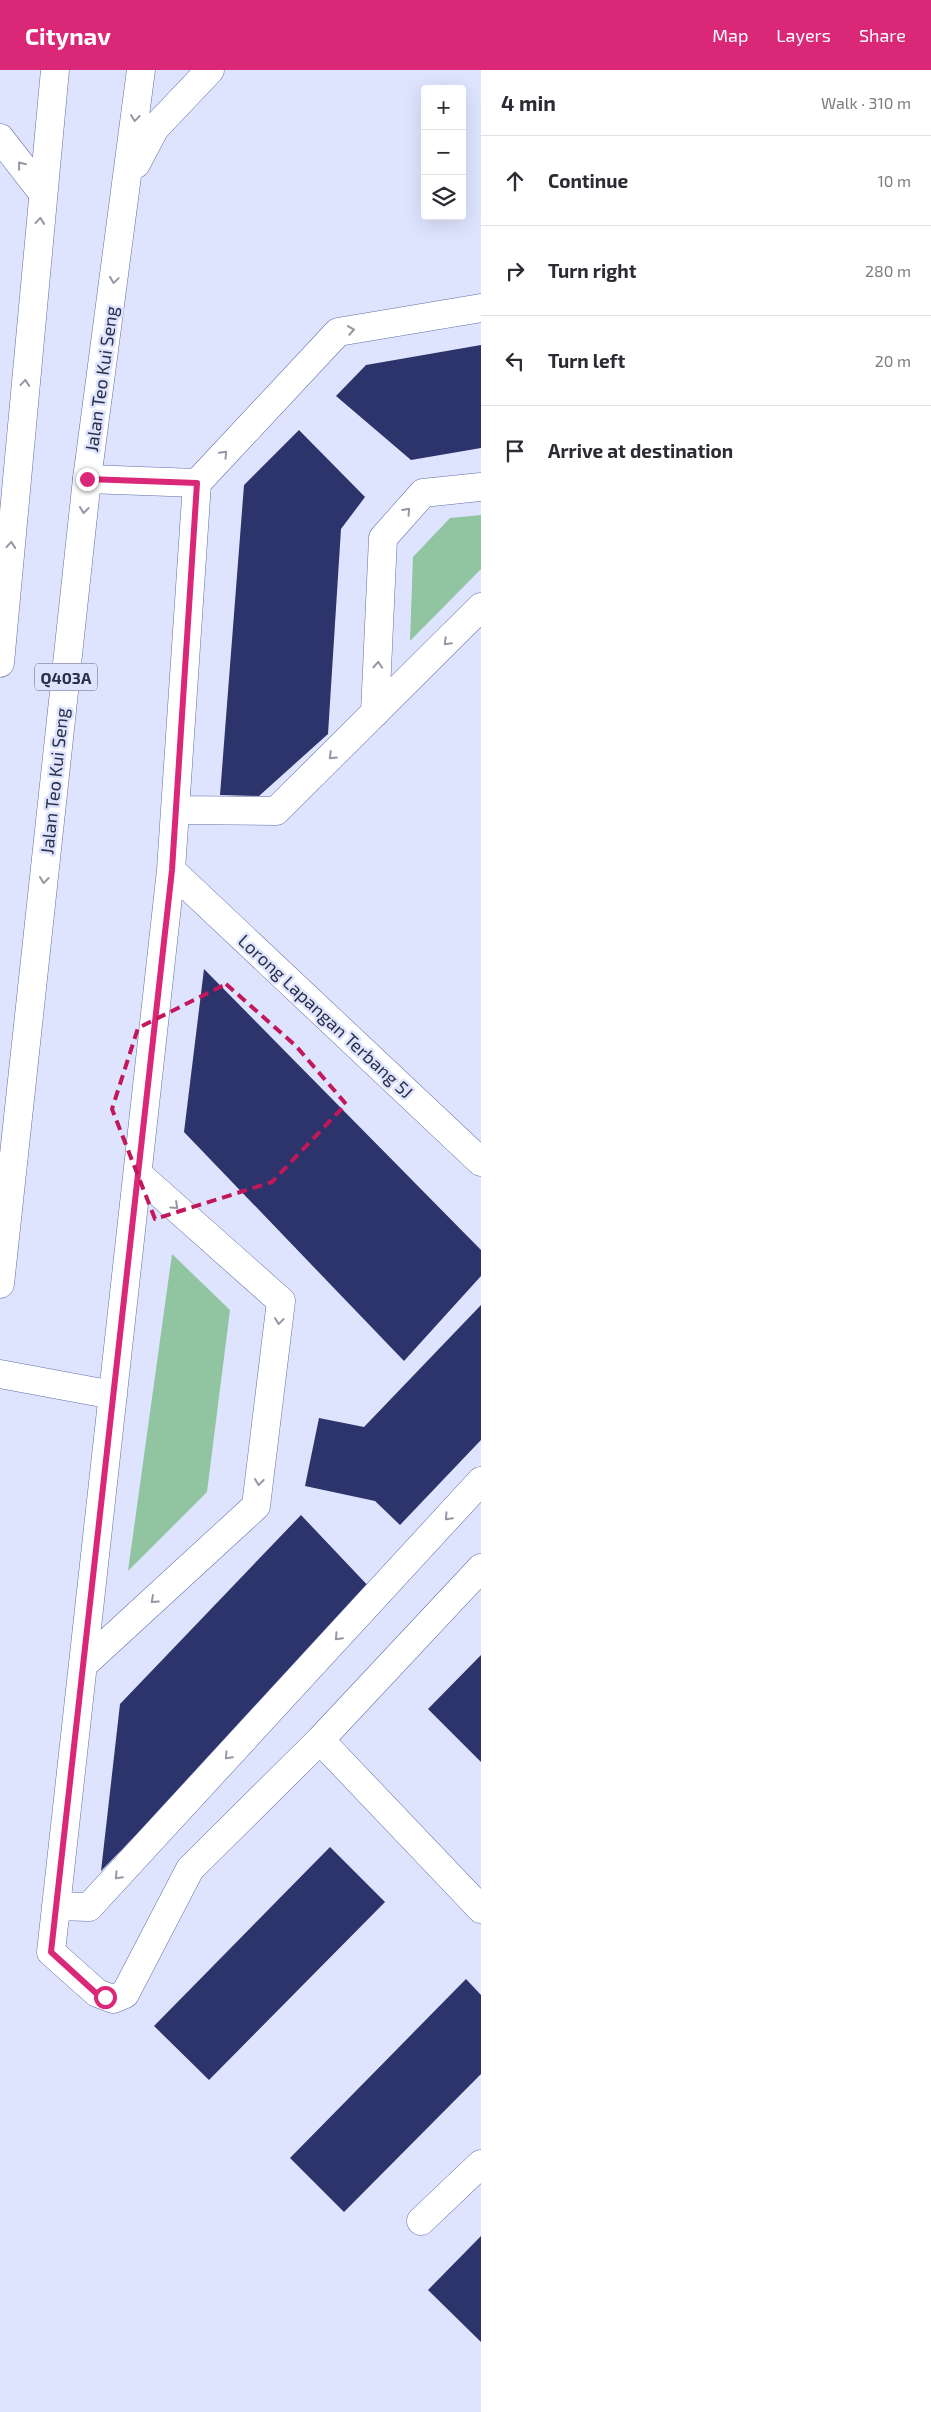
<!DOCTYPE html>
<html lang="en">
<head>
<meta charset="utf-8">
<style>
  body { margin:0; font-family:"Exo 2",sans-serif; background:#f2f2f3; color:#2b2b33 }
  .controls { position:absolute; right:15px; top:15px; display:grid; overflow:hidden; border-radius:5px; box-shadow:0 5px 20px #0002 }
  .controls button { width:45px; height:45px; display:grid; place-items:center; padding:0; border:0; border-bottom:1px solid #e1e1e2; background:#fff; color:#2b2b33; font:25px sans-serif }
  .stop { position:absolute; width:15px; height:15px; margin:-11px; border:4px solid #db2777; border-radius:50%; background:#fff }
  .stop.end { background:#db2777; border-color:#fff; box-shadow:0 1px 5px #0008 }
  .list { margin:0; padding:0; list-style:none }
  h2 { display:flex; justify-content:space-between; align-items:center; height:65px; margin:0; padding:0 20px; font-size:21px }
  h2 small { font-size:16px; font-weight:400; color:#7c7c81 }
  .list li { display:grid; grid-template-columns:32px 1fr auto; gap:15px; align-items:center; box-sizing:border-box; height:90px; padding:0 20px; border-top:1px solid #e1e1e2 }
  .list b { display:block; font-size:19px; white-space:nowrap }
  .list em { font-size:16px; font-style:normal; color:#7c7c81 }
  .icon { flex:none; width:28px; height:28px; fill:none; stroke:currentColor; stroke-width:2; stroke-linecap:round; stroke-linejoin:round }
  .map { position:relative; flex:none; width:481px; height:2342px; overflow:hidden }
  header { display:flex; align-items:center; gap:30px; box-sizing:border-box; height:70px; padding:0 25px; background:#db2777; color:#fff }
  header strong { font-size:24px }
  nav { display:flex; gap:28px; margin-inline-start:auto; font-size:18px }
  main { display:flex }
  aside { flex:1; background:#fff }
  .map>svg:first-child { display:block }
</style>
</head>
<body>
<header>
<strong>Citynav</strong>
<nav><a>Map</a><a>Layers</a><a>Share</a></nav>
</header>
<main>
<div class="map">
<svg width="481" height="2342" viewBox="0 0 481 2342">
  <rect width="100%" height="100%" fill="#dee4fe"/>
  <!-- green -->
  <path fill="#91c4a0" d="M481,445V499L410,571L413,487L450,448Z
    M172,1184L230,1240L207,1422L128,1501Z"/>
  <!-- building -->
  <path fill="#2c346b" d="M481,275V378L411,390L336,326L366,295Z
    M299,360L365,427L341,459L328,664L259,726L220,725L244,415Z
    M204,899L481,1180V1206L404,1291L184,1062Z
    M481,1235V1370L400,1455L375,1431L305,1416L319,1348L364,1357Z
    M301,1445L373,1521L101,1801L120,1634Z
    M481,1585V1692L428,1639Z
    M330,1777L385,1832L209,2010L154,1956Z
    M466,1909L481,1925V2004L344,2142L290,2088Z
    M481,2166V2272L428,2220Z"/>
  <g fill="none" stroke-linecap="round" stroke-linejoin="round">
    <defs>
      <path id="minor" d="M0,68L42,122
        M481,238L338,262L197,413L175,740L276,741L481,537
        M87,409L197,413
        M375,643L383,468L423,423L481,417
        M175,740L171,800L51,1882L97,1923L113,1929L125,1924L190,1799L320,1670L481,1498
        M171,800L481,1092
        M0,1304L113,1325
        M83,1595L256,1436L281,1231L138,1104
        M320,1670L481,1839
        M56,1836L89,1837L481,1411
        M421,2151L481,2094"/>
      <path id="highway" d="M136,94L155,58L210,0
        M0,593L55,0
        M0,1214L87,409L141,0"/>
    </defs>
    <!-- minor casing -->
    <use href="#minor" stroke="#616ea6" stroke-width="29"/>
    <!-- highway casing -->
    <use href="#highway" stroke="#616ea6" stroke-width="29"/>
    <!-- minor -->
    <use href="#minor" stroke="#fff" stroke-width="28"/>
    <!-- highway -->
    <use href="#highway" stroke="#fff" stroke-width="28"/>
  </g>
  <!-- one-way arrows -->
  <defs><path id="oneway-chevron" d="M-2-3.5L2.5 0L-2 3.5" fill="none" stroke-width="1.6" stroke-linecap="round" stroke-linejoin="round" transform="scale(1.25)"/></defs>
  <g stroke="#9498a4">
    <use href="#oneway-chevron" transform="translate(135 48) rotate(97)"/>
    <use href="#oneway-chevron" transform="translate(21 95) rotate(-128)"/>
    <use href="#oneway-chevron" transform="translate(40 151) rotate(-85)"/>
    <use href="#oneway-chevron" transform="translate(114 210) rotate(98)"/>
    <use href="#oneway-chevron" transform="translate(351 260) rotate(-9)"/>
    <use href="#oneway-chevron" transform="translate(25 313) rotate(-85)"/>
    <use href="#oneway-chevron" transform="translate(224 384) rotate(-47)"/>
    <use href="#oneway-chevron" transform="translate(84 440) rotate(96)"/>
    <use href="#oneway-chevron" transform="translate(407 441) rotate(-48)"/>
    <use href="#oneway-chevron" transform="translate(11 475) rotate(-85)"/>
    <use href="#oneway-chevron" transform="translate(447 572) rotate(135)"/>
    <use href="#oneway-chevron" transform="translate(378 595) rotate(-87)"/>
    <use href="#oneway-chevron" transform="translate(332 686) rotate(136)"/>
    <use href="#oneway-chevron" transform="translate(44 810) rotate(96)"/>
    <use href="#oneway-chevron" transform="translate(175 1136) rotate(42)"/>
    <use href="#oneway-chevron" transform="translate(279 1251) rotate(97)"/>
    <use href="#oneway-chevron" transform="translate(259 1412) rotate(97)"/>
    <use href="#oneway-chevron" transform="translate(448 1447) rotate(133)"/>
    <use href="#oneway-chevron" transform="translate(154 1530) rotate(138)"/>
    <use href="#oneway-chevron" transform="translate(338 1567) rotate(133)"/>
    <use href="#oneway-chevron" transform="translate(228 1686) rotate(133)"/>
    <use href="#oneway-chevron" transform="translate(118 1806) rotate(133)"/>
  </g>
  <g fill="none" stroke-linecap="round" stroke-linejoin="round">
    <!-- route -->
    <path stroke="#db2777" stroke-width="6" d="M87,409L197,413L172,800L51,1882L97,1924L105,1927"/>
  </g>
  <!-- marked area -->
  <path fill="none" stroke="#c2185b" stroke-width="4" stroke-dasharray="10 6" stroke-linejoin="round" d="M226,914L296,976L346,1034L272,1112L155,1149L112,1039L138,958Z"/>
  <g text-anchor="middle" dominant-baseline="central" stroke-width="5" stroke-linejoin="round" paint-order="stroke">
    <!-- shield labels -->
    <rect fill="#dee4fe" stroke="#60667f" stroke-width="1" x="35" y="593.5" width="62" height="27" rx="4"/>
    <g font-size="16" font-weight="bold" fill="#2a3048">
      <text x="66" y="607">Q403A</text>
    </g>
    <!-- street labels -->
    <g font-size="18" fill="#2a3048" stroke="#dee4fe">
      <text transform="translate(101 309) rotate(-82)">Jalan Teo Kui Seng</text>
      <text transform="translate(54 711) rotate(-84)">Jalan Teo Kui Seng</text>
      <text transform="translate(326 946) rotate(43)">Lorong Lapangan Terbang 5J</text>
    </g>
  </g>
</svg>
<div class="controls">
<button>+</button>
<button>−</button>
<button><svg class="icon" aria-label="layers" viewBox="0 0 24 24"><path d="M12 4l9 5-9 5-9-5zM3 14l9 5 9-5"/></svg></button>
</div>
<div class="stop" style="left:105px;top:1927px"></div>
<div class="stop end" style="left:87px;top:409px"></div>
</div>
<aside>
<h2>4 min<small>Walk · 310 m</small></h2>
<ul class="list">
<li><svg class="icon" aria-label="ahead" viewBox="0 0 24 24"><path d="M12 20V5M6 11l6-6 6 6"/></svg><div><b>Continue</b></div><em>10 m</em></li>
<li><svg class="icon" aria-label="right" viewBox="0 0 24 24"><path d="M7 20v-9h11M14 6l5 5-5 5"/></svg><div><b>Turn right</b></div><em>280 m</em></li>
<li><svg class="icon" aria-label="left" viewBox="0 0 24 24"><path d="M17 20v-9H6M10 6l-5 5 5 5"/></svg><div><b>Turn left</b></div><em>20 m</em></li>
<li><svg class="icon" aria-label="arrive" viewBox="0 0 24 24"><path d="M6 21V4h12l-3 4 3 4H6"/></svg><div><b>Arrive at destination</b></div></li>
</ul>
</aside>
</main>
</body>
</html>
